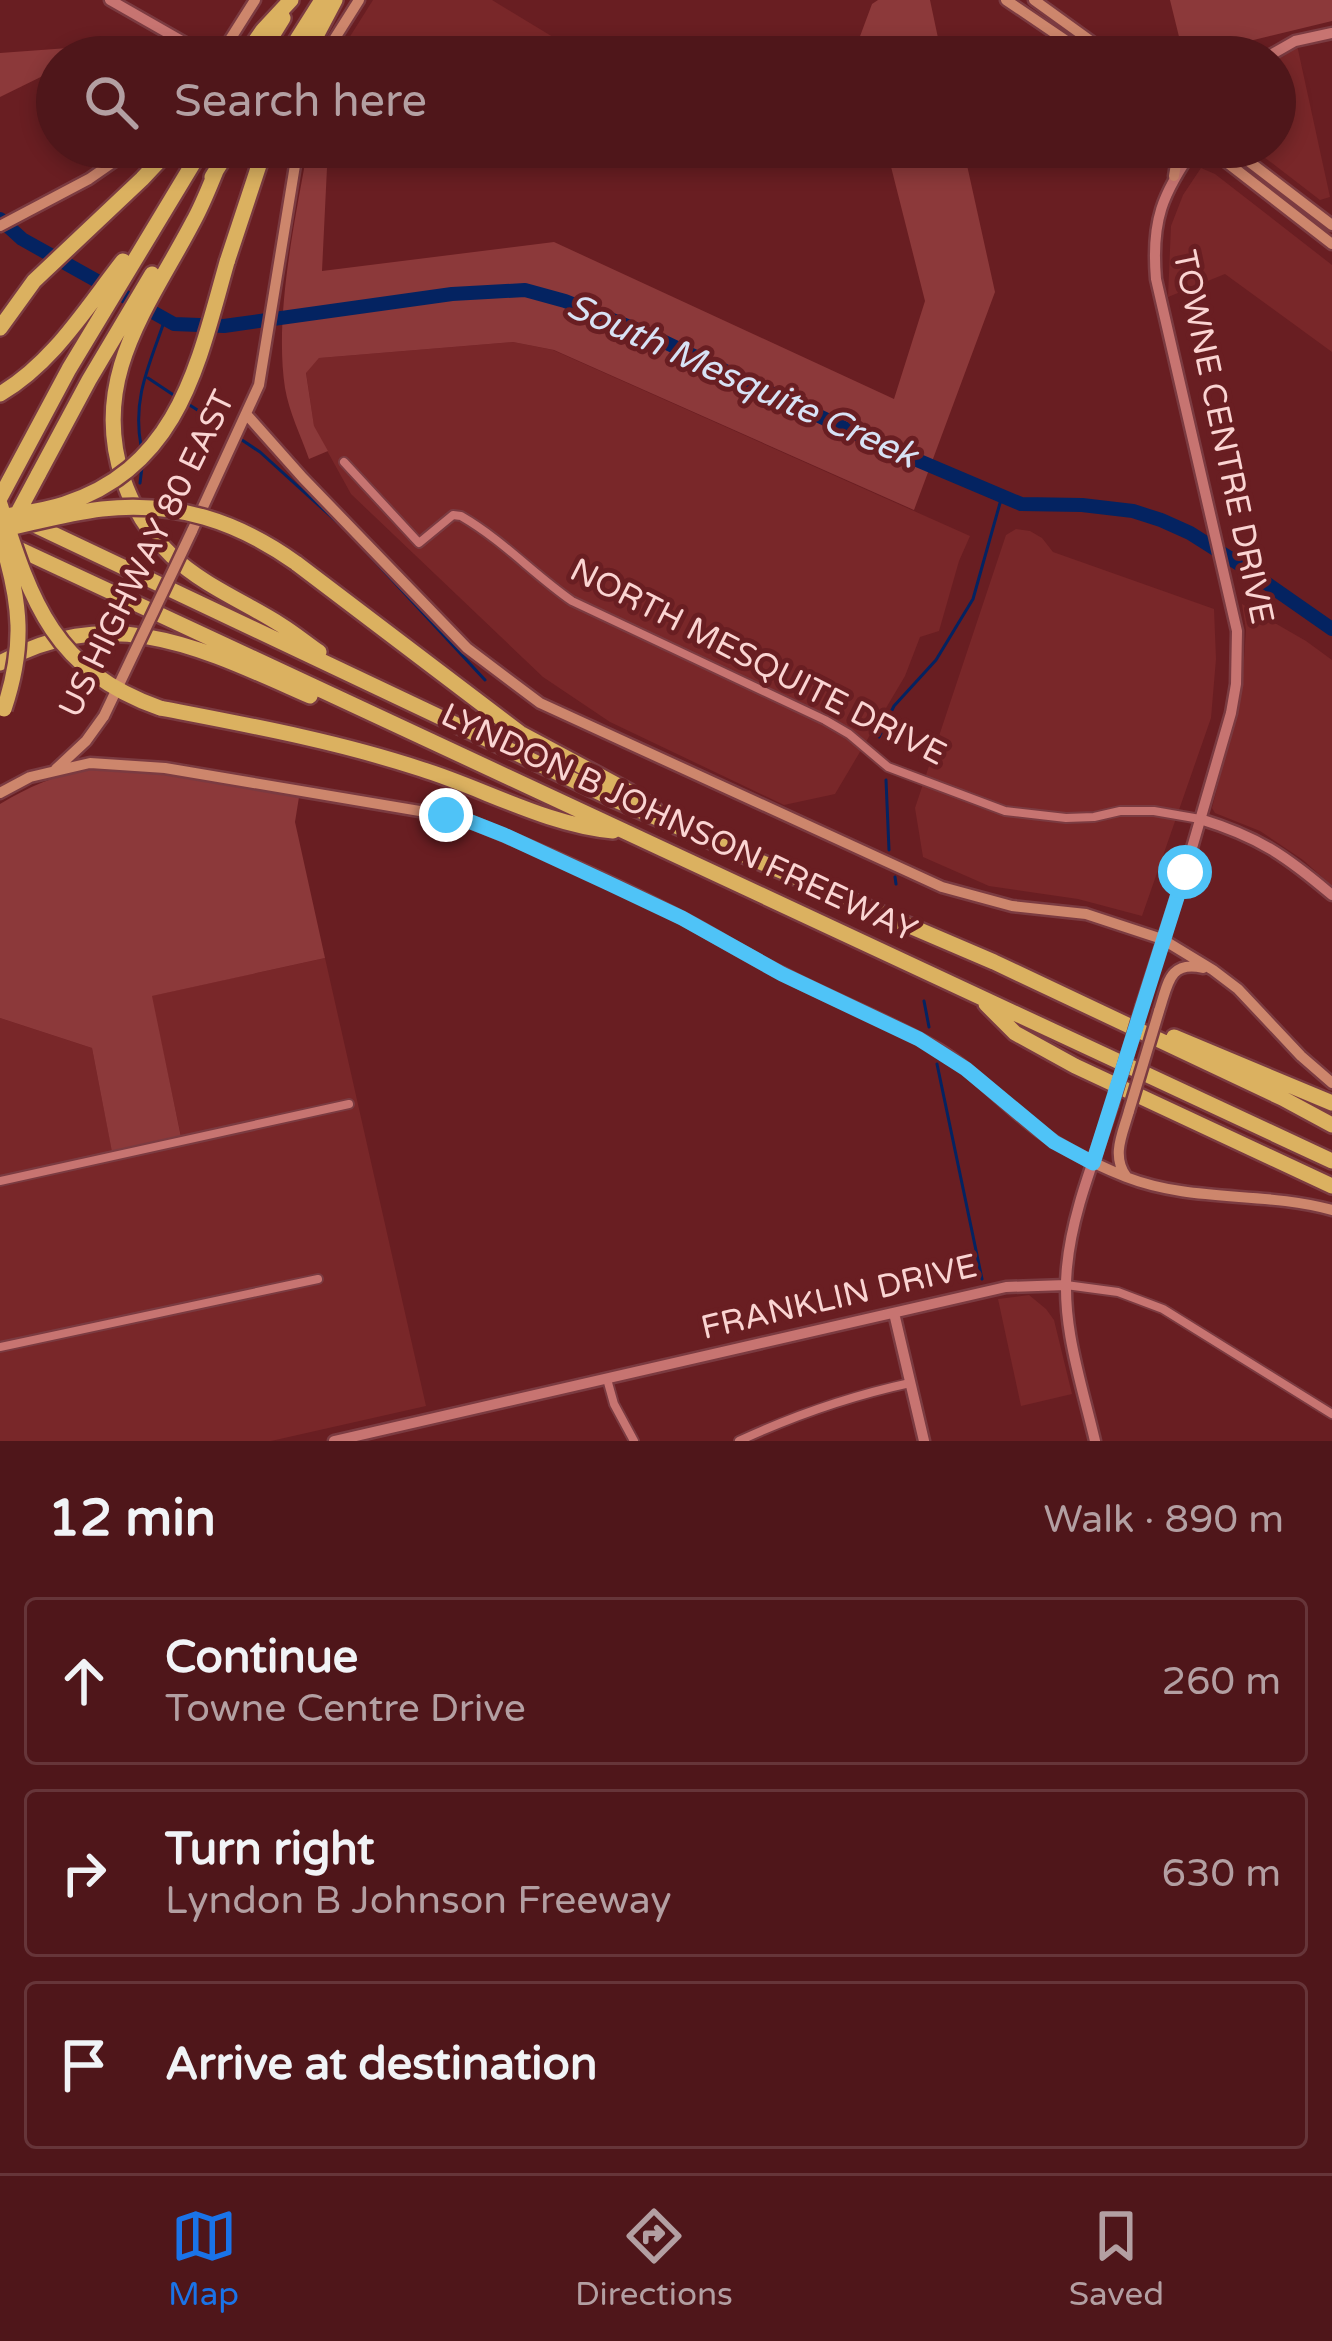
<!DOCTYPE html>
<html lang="en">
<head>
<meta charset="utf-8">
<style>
  body { margin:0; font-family:"Varela Round",sans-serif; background:#551f23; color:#f1f3f6 }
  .stop { position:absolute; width:36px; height:36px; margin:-27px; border:9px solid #4fc3f7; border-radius:50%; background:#fff }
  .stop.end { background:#4fc3f7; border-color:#fff; box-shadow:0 3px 12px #0008 }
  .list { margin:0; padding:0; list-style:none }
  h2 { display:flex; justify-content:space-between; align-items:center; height:156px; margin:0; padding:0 48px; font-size:51px }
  h2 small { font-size:39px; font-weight:400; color:#b39fa2 }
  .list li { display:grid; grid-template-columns:78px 1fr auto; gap:36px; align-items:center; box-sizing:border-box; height:168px; margin:0 24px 24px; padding:0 24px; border:3px solid #663539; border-radius:12px }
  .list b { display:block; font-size:45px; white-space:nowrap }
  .list p { margin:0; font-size:39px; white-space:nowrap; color:#b39fa2 }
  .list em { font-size:39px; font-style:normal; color:#b39fa2 }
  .icon { flex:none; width:66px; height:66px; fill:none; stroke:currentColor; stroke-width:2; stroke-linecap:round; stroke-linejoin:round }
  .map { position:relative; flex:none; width:1332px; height:1441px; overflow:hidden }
  .search { position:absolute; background:#4f161a; box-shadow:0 6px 18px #0003; left:36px; right:36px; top:36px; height:132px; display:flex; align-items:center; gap:30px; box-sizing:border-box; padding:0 42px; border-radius:66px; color:#b39fa2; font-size:45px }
  .sheet { height:732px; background:#4f161a }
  nav { display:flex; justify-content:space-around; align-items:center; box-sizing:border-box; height:168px; border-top:3px solid #663539; background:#4f161a; font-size:33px; color:#b39fa2 }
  nav a { display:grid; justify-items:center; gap:6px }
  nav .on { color:#1a73e8 }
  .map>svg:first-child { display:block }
</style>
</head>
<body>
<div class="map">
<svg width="1332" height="1441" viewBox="0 0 1332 1441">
  <rect width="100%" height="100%" fill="#691e22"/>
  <!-- built -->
  <path fill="#792729" d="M373,0H492L586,57H347L344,46Z
    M1297,45L1330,197L1320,200L1251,147H1275V57Z
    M1201,168L1215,174L1332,265V352L1225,274L1168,297L1171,226L1183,195Z
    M513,342L553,350L970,536L959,561L939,631L920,637L905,676L835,794L784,805L610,722L543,677L351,494L314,427L306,372L319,358Z
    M1016,529L1030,531L1042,538L1053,552L1214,609L1216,659L1211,718L1142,916L1078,899L989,886L923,857L915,808L1006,535Z
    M1242,604L1306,641L1332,660V886L1303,860L1260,831L1215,813L1212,808L1242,690L1246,630Z
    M325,958L426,1406L271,1441H0V1018L92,1048L112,1151L181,1136L151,996Z
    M1029,1295L1046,1309L1054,1320L1072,1394L1021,1406L998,1299Z"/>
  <!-- green -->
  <path fill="#8c393a" d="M878,0H930L942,57H864L859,39L872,4Z
    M1170,0H1332V21L1184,57Z
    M123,44L89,57H57V69L0,97V53Z
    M308,147H328L322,271L554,242L894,399L925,301L886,147H963L995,292L914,510L554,350L513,342L319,358L306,373L314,426L328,451L309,459C301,436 289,412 285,388C274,316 295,220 308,147Z
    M88,770H135L299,797L295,822L325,958L152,996L181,1137L112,1152L92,1048L0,1018V804C29,787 54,775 88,770Z"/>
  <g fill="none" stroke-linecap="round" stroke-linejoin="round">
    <!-- stream -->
    <path stroke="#042361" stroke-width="3" d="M148,378L175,396
      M188,404L210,418L220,428
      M242,440L260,452L346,530L485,680
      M141,446C132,397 150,364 165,319
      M140,483L142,467
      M1330,628H1332
      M879,737L894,706L936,660L973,599L1002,496
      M886,780L889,850
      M895,877L896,884
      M924,1001L929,1027
      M937,1064L982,1279"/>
    <!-- river -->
    <path stroke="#042361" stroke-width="14" d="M0,219L22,239L174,324L224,326L452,294L525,290L565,301L650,335L865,438L1021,504L1082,505L1133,511L1161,520L1190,533L1239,564L1332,629"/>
    <defs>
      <path id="minor" d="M344,462L419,543L453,515L461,516C504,541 532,573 572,601L825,720L849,734L888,767L1005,811L1066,818L1094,817L1120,811H1154L1200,819
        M0,1181L349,1104
        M1066,1285L1118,1292L1163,1309L1332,1414
        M0,1347L318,1279
        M607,1379L614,1404L634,1441
        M739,1441C795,1415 850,1396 910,1383"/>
      <path id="tertiary" d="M110,0L210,57
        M1267,57L1295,41L1332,33
        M1200,819C1259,837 1286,856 1332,895
        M1142,1005L1185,872L1231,713L1236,684L1237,631L1156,279C1151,221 1162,194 1195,147
        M894,1313L924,1441
        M334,1441L1006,1287L1066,1285
        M1095,1441C1082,1385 1061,1325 1067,1267C1072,1212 1095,1158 1112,1106"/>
      <path id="secondary" d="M1006,0L1090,57
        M1034,0L1113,57
        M219,57L255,0
        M323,57L359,0
        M1207,147L1332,244
        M1230,147L1332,225
        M1174,176L1179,147
        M0,226L89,179L135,147
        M247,415L303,478L467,648L540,703L942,887L1012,906L1086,914L1162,939L1213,970L1238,989L1301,1056L1332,1083
        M192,531L259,385L298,147
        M56,769L86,741L104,716
        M0,793L30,777L90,763L165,768L461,818C537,848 614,882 686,920C718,937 749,957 782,973C833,1000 888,1020 938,1049C972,1070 999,1099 1030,1124C1058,1147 1092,1163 1126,1177C1193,1203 1264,1191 1332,1210
        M1159,1011C1168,984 1169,960 1203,968
        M1126,1176C1111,1155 1123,1133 1129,1111"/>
      <path id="motorway" d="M244,57L263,30L291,0
        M259,57L283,18
        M286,57L322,0
        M305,57L335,0
        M216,171C209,188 202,206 193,222C149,306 89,378 123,479C133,508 150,535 172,556C204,586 245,602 281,625C294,633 306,643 319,652
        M212,177L231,147
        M227,262L265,147
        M0,328L34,281L142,179L172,147
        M0,394C53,363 86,308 123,261
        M38,475L89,380L152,274
        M0,498L69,369L203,147
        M28,522L613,799L994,962L1282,1098L1332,1125
        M8,544L1332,1161
        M296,563L520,733L628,791L654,809
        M0,663C113,601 203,649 310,696
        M160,708C248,725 336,741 421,769C485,789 547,825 613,831
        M986,1004L1015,1033L1075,1066L1332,1186
        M1174,1037L1332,1103"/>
    </defs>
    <!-- minor casing -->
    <use href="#minor" stroke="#7b3b41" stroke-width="12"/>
    <!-- tertiary casing -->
    <use href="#tertiary" stroke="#7b3b41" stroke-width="15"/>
    <!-- secondary casing -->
    <use href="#secondary" stroke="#7b3b41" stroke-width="15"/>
    <!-- motorway casing -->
    <use href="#motorway" stroke="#7b3b41" stroke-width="20"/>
    <!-- minor -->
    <use href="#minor" stroke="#c77471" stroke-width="8"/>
    <!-- tertiary -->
    <use href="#tertiary" stroke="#c77471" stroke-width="10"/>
    <!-- secondary -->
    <use href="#secondary" stroke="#cd866c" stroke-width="10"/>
    <!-- motorway -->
    <use href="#motorway" stroke="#dbb160" stroke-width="15"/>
    <defs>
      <path id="tertiary-bridge" d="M1112,1106L1142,1005"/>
      <path id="secondary-bridge" d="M104,716L192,531
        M1129,1111L1159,1011"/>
      <path id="motorway-bridge" d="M0,504C32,604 54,670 160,708
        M0,517C21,513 43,511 64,504C179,467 198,364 227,262
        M15,518L38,475
        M0,530C33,523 68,513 102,509C176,501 237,521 296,563
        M2,542C21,603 25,647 4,709"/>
    </defs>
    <!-- tertiary-bridge casing -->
    <use href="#tertiary-bridge" stroke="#7b3b41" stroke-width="15" stroke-linecap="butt"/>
    <!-- secondary-bridge casing -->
    <use href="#secondary-bridge" stroke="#7b3b41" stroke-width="15" stroke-linecap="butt"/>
    <!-- motorway-bridge casing -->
    <use href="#motorway-bridge" stroke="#7b3b41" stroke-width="20" stroke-linecap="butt"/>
    <!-- tertiary-bridge -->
    <use href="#tertiary-bridge" stroke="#c77471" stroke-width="10"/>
    <!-- secondary-bridge -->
    <use href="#secondary-bridge" stroke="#cd866c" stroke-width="10"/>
    <!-- motorway-bridge -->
    <use href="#motorway-bridge" stroke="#dbb160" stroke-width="15"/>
  </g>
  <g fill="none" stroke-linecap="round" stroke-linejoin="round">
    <!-- route -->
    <path stroke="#4fc3f7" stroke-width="15" d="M446,815L461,818L504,835L608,883L682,918L782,974L919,1039L966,1069L1054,1142L1093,1163L1185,872"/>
  </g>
  <g text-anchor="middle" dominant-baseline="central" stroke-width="10" stroke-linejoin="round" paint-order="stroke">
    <!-- street labels -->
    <g font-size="33" fill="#fad4d2" stroke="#691e22">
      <text transform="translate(1223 437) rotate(78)">TOWNE CENTRE DRIVE</text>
      <text transform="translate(147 554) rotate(-64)">US HIGHWAY 80 EAST</text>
      <text transform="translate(758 662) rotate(27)">NORTH MESQUITE DRIVE</text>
      <text transform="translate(679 823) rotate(25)">LYNDON B JOHNSON FREEWAY</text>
      <text transform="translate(839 1297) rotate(-13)">FRANKLIN DRIVE</text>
    </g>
    <!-- water labels -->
    <g font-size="36" font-style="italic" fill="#d7e2f5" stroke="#691e22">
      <text transform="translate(742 381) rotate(24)">South Mesquite Creek</text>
    </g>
  </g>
</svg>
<div class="stop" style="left:1185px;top:872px"></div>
<div class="stop end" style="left:446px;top:815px"></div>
<div class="search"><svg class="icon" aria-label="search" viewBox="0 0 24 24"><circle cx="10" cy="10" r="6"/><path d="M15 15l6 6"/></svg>Search here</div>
</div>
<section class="sheet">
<h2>12 min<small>Walk · 890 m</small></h2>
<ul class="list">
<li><svg class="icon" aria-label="ahead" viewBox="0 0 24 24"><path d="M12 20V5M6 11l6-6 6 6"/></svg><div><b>Continue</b><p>Towne Centre Drive</p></div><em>260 m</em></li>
<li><svg class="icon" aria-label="right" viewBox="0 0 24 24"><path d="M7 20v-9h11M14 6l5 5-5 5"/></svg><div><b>Turn right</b><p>Lyndon B Johnson Freeway</p></div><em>630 m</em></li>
<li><svg class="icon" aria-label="arrive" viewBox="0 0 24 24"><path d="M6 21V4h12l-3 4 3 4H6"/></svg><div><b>Arrive at destination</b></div></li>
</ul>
</section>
<nav>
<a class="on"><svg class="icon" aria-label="map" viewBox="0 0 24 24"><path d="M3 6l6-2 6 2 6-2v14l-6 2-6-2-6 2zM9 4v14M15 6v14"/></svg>Map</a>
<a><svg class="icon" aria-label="directions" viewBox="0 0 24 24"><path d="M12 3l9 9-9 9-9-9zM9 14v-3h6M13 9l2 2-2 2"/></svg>Directions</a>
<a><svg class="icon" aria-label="saved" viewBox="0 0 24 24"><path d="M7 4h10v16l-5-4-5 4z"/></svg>Saved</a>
</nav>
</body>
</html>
